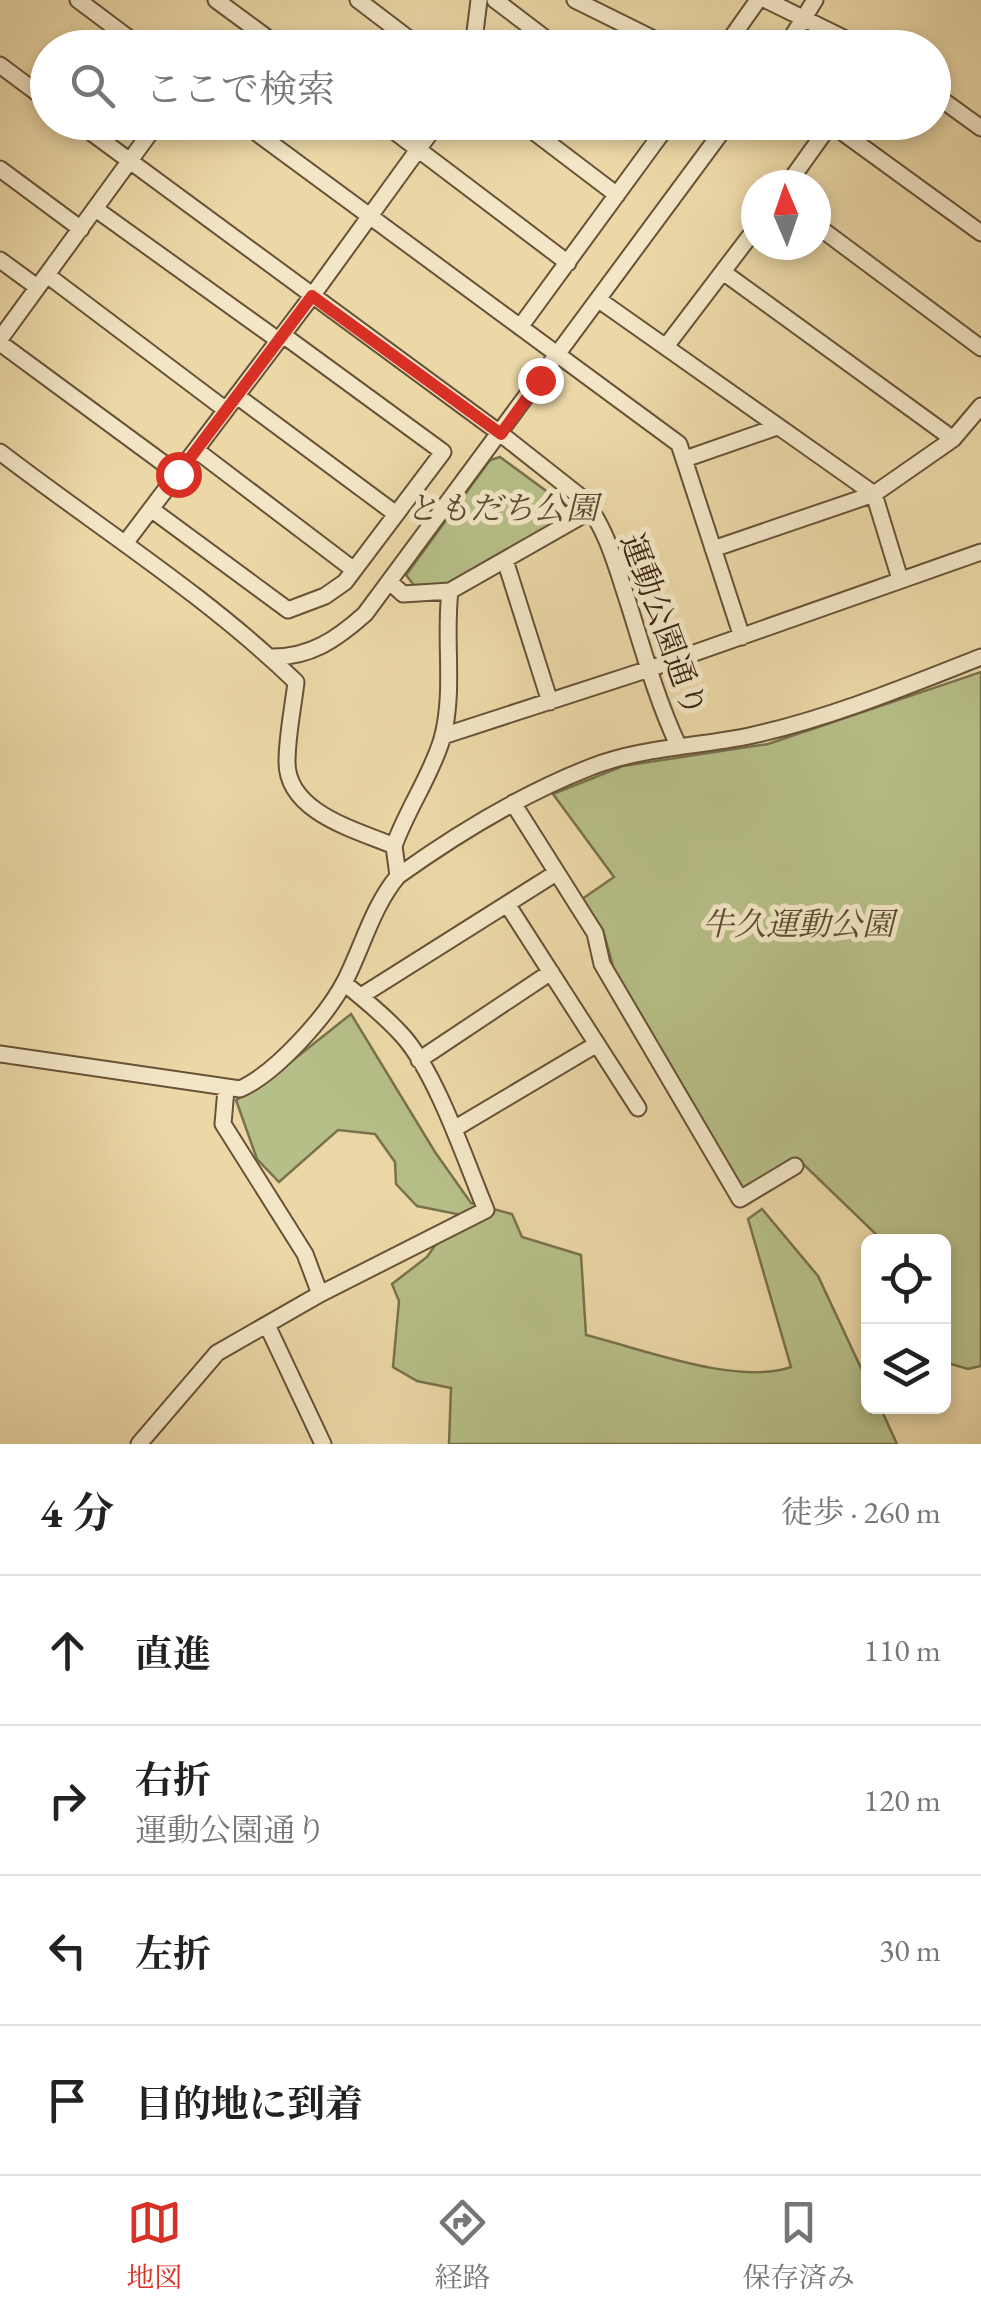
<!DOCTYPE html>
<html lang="ja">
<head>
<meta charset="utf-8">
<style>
  body { margin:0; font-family:"EB Garamond","Noto Serif JP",serif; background:#f2f2f2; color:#222 }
  .controls { position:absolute; right:30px; bottom:30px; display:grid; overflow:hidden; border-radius:15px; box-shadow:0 5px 15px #0003 }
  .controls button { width:90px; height:90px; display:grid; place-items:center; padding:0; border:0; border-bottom:2px solid #e0e0e0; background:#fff; color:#222; font:50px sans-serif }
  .compass { position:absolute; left:741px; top:170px; width:90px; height:90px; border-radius:50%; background:#fff; box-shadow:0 5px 15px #0003; rotate:358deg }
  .stop { position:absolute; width:30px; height:30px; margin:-22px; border:8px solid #d93025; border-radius:50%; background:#fff }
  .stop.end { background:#d93025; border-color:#fff; box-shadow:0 2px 10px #0008 }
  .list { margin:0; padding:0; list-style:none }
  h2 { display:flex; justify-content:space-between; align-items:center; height:130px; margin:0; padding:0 40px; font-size:42px }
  h2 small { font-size:32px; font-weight:400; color:#767676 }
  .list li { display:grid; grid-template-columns:65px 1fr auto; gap:30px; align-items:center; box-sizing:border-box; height:150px; padding:0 40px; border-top:2px solid #e0e0e0 }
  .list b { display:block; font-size:38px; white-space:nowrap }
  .list p { margin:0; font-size:32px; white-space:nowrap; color:#767676 }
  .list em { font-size:32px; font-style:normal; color:#767676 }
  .icon { flex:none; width:55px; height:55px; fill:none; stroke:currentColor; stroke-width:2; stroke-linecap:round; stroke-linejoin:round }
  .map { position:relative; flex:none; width:981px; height:1444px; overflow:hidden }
  .search { position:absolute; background:#fff; box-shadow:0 5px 15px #0003; left:30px; right:30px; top:30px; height:110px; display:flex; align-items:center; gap:25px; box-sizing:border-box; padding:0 35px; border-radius:55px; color:#767676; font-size:38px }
  .sheet { height:730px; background:#fff }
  nav { display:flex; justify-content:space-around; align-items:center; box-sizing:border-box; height:140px; border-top:2px solid #e0e0e0; background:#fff; font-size:28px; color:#767676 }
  nav a { display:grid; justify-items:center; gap:5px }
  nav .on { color:#d93025 }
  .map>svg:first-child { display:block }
</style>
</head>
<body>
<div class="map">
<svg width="981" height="1444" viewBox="0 0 981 1444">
  <rect width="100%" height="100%" fill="#ecd8a7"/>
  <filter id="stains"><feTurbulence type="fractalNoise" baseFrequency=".002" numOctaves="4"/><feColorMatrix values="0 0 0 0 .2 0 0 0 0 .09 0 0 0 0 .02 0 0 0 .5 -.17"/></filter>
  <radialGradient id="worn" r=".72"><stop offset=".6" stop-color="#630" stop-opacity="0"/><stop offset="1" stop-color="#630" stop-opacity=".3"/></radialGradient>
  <!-- green -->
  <path fill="#b7bf88" stroke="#79724d" stroke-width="2.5" d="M500,457L575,512L449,583L416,588L406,575L490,460Z
    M981,672V1366L968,1369L944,1362V1242L883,1241L797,1158L743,1191L614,970L603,930L582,899L614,877L553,794L623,766L768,744Z
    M351,1014L435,1152L471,1203L512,1214L522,1237L581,1255L586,1335C642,1349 737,1386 791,1367L748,1219L762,1209L818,1276L868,1383V1406L880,1407L897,1444H449L451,1388L417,1381L393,1367L399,1301L392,1284L427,1257L457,1214L417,1206L396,1184L395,1162L375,1134L338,1130L279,1182L257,1159L236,1100L258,1088Z"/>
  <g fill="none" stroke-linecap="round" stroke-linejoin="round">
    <defs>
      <path id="minor" d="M78,0L142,48
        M216,0L281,48
        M358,0L421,48
        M495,0L558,48
        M575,0L672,48
        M766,0L864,48
        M473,48L479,0
        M724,48L758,0
        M785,48L815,0
        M0,65L48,101
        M934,94L981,128
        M77,122L501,434L582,498C607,528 617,569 629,605C644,653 657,700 678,745
        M242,122L679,444L742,637
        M382,122L568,263
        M521,122L617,195
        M831,124L981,233
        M0,169L81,229
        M787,185L832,122
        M97,210L278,340
        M816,225L981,348
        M0,260L37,287
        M723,272L953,439
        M47,275L226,410
        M599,300L874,494L900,579
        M520,327L670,122
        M0,339L158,122
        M0,343L178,474
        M667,345L756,228
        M237,396L396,514
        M196,450L354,570
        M0,452C99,528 206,595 296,682C293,708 287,736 287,762C287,813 357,830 394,846L398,876
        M685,459L777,427
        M151,509L288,610L325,596L345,582L443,452L283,335
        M126,542L312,296L438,122
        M713,549L874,494L953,439L981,406
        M505,560L550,702
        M391,583L403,594L450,591L592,510
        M270,657C310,658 337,639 365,614L729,122
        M443,736L649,669L981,552
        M513,803L595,933L602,964L740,1199L795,1166
        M394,846C407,809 431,776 442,739C455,692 444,639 450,591
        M507,904L638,1108
        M361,996L556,873
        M0,1054L240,1089C276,1073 328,1015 346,979C363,945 373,906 398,876C458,833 522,794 591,767C642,747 696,747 749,736C828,719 905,687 981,657
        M419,1060L551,972
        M454,1129L597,1044
        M320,1294L486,1210C466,1162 436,1072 402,1035C385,1016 364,999 344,983
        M267,1325L323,1444
        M139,1444L217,1353L320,1294L305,1254L223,1124L226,1089"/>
    </defs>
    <!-- minor casing -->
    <use href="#minor" stroke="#675237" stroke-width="19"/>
    <!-- minor -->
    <use href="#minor" stroke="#f3e6c6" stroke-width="15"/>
  </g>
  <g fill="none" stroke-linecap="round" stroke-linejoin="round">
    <!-- route -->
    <path stroke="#d93025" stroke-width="12" d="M178,474L312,296L501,434L540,380"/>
  </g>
  <g text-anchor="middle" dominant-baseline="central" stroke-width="10" stroke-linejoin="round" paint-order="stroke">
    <!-- park labels -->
    <g font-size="32" font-style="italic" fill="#5a4c30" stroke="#f3e6c6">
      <text x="502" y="508">ともだち公園</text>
      <text x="798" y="924">牛久運動公園</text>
    </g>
    <!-- street labels -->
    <g font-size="32" fill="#3b2512" stroke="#f3e6c6">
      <text transform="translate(664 625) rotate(70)">運動公園通り</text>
    </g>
  </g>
  <rect width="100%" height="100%" filter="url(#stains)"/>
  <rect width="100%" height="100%" fill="url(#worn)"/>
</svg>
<div class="controls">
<button><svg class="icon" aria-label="locate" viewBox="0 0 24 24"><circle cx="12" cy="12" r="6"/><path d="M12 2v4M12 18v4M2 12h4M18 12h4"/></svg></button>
<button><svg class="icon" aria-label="layers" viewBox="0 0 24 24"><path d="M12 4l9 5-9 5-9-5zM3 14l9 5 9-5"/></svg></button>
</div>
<svg class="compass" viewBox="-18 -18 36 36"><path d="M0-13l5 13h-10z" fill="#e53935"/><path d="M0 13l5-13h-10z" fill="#767676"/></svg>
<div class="stop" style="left:178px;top:474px"></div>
<div class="stop end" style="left:540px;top:380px"></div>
<div class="search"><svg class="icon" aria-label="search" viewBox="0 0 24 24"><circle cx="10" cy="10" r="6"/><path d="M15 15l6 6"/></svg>ここで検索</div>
</div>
<section class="sheet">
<h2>4 分<small>徒歩 · 260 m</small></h2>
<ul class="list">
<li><svg class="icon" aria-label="ahead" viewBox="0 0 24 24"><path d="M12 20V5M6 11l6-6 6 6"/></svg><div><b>直進</b></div><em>110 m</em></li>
<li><svg class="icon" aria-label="right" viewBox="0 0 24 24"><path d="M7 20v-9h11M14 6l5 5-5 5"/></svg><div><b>右折</b><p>運動公園通り</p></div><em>120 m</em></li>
<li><svg class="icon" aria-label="left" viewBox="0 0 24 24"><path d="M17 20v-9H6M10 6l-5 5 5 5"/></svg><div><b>左折</b></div><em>30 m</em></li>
<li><svg class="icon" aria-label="arrive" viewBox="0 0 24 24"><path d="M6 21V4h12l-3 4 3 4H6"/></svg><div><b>目的地に到着</b></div></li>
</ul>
</section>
<nav>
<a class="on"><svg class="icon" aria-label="map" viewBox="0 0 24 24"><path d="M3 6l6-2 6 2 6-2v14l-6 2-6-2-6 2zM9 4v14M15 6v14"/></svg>地図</a>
<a><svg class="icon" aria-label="directions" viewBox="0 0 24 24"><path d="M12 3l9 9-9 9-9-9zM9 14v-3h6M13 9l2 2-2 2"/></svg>経路</a>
<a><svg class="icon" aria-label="saved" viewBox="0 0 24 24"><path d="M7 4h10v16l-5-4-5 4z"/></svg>保存済み</a>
</nav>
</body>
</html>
